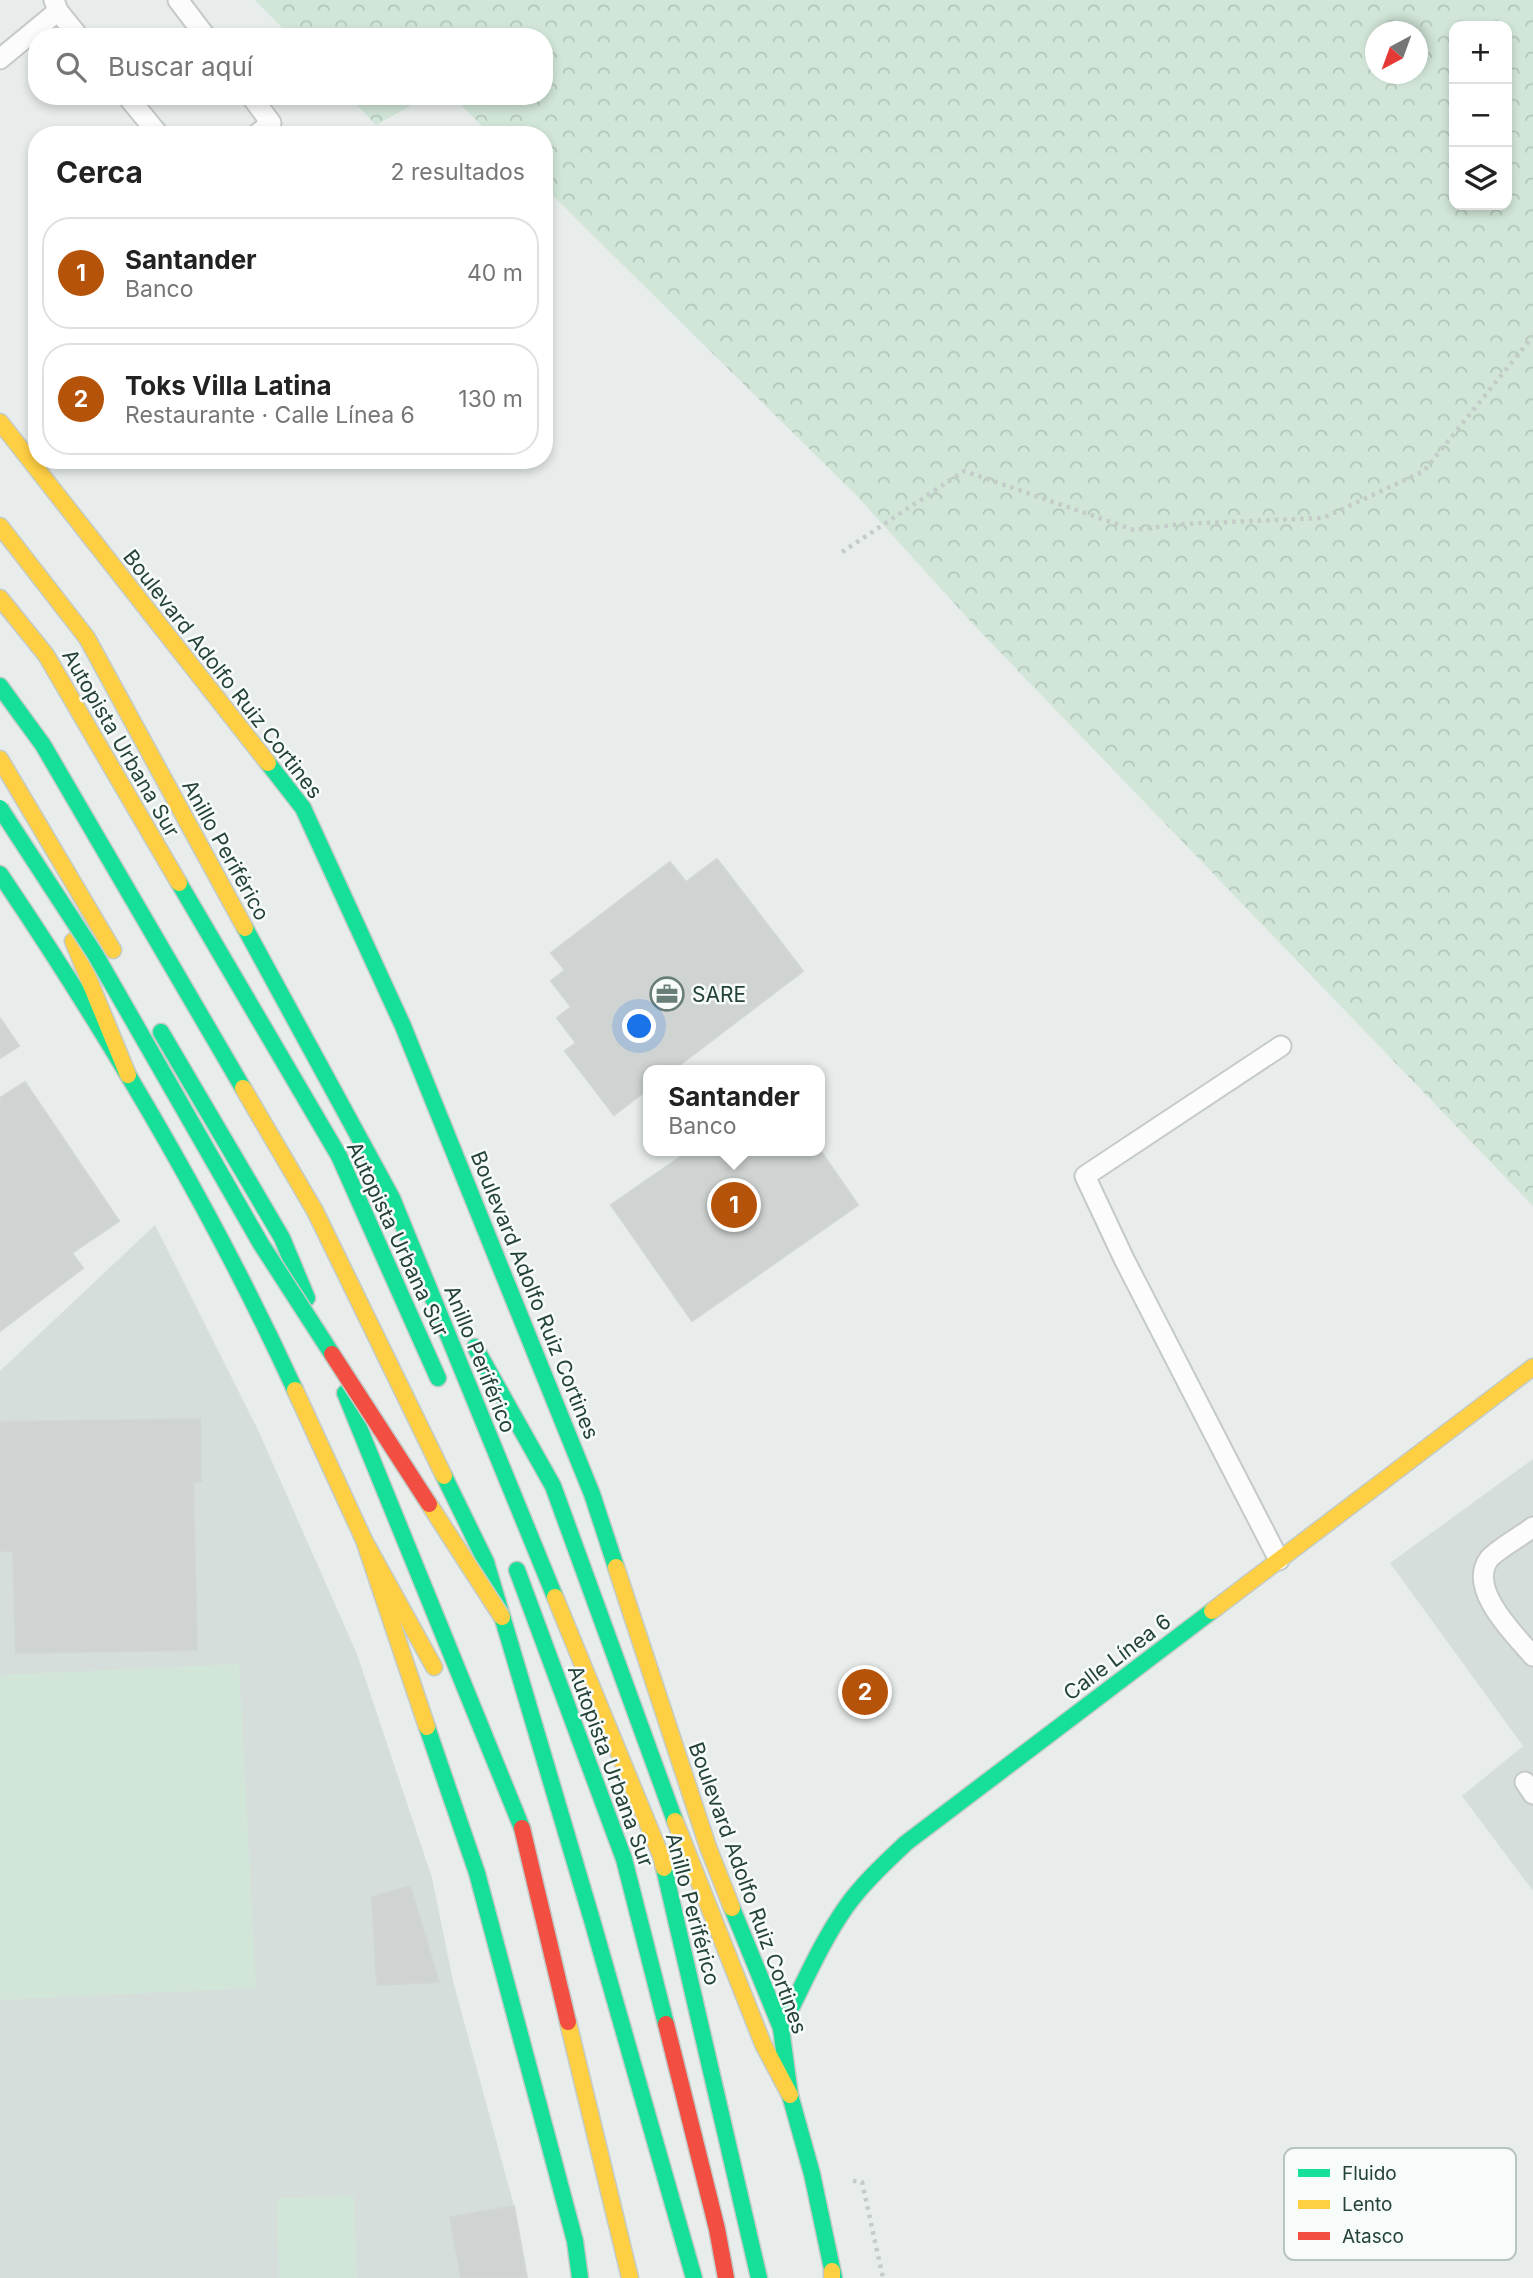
<!DOCTYPE html>
<html lang="es">
<head>
<meta charset="utf-8">
<style>
  body { margin:0; font-family:Inter,sans-serif; background:#f6f6f6; color:#222 }
  .controls { position:absolute; right:21px; top:21px; display:grid; overflow:hidden; border-radius:14px; box-shadow:0 4px 10px #0003 }
  .controls button { width:63px; height:63px; display:grid; place-items:center; padding:0; border:0; border-bottom:2px solid #e0e0e0; background:#fff; color:#222; font:35px sans-serif }
  .compass { position:absolute; left:1365px; top:21px; width:63px; height:63px; border-radius:50%; background:#fff; box-shadow:0 4px 10px #0003; rotate:221deg }
  .you { position:absolute; left:640px; top:1027px; width:24px; height:24px; margin:-18px; border:5px solid #fff; border-radius:50%; background:#1a73e8; box-shadow:0 0 0 10px #1a73e833 }
  .badge { display:grid; place-items:center; width:46px; height:46px; border-radius:50%; background:#b45309; color:#fff; font-size:23px; font-weight:700 }
  .pin { position:absolute; translate:-50% -50%; border:4px solid #fff; box-shadow:0 2px 7px #0006 }
  .popup { position:absolute; left:643px; top:1065px; width:182px; height:91px; box-sizing:border-box; display:grid; place-content:center; border-radius:14px; background:#fff; filter:drop-shadow(0 2px 5px #0005); font-size:23px; white-space:nowrap; color:#767676 }
  .popup b { font-size:26px; color:#222 }
  .popup::after { content:''; position:absolute; left:50%; top:100%; margin-left:-14px; border:14px solid transparent; border-top-color:#fff }
  .list { margin:0; padding:0; list-style:none }
  h2 { display:flex; justify-content:space-between; align-items:center; height:91px; margin:0; padding:0 28px; font-size:30px }
  h2 small { font-size:23px; font-weight:400; color:#767676 }
  .list li { display:grid; grid-template-columns:46px 1fr auto; gap:21px; align-items:center; box-sizing:border-box; height:112px; margin:0 14px 14px; padding:0 14px; border:2px solid #e0e0e0; border-radius:28px }
  .list b { display:block; font-size:26px; white-space:nowrap }
  .list p { margin:0; font-size:23px; white-space:nowrap; color:#767676 }
  .list em { font-size:23px; font-style:normal; color:#767676 }
  .icon { flex:none; width:38px; height:38px; fill:none; stroke:currentColor; stroke-width:2; stroke-linecap:round; stroke-linejoin:round }
  .map { position:relative; flex:none; width:1533px; height:2278px; overflow:hidden }
  .search { position:absolute; background:#fff; box-shadow:0 4px 10px #0003; left:28px; top:28px; width:525px; height:77px; display:flex; align-items:center; gap:18px; box-sizing:border-box; padding:0 24px; border-radius:28px; color:#767676; font-size:26px }
  .panel { position:absolute; background:#fff; box-shadow:0 4px 10px #0003; left:28px; top:126px; width:525px; height:343px; border-radius:28px }
  .map>svg:first-child { display:block }
</style>
</head>
<body>
<div class="map">
<svg width="1533" height="2278" viewBox="0 0 1533 2278">
  <defs>
    <pattern id="forest-crowns" width="20" height="18" patternUnits="userSpaceOnUse" patternTransform="scale(1.75)"><rect width="20" height="18" fill="#d1e6d8"/><path d="M2 6a3 3 0 1 1 6 0M12 15a3 3 0 1 1 6 0" fill="none" stroke="#b3c6ba"/></pattern>
  </defs>
  <rect width="100%" height="100%" fill="#e8edeb"/>
  <!-- built -->
  <path fill="#d6dedb" d="M155,1225L258,1430L357,1654L432,1878L453,1981L514,2206L527,2278H0V1371Z
    M1533,1459V1891L1462,1796L1523,1746L1390,1563Z"/>
  <!-- forest -->
  <path fill="url(#forest-crowns)" fill-rule="evenodd" d="M255,0H1533V1206L973,624L855,494L544,187V135H491L452,96H544V37H291ZM1454,26H1507V205H1454ZM1376,32H1418V74H1376Z
    M348,96H428L376,125Z"/>
  <!-- pitch -->
  <path fill="#d1e6d8" d="M239,1664L256,1988L0,2000V1675Z
    M354,2196L357,2278H279L277,2198Z"/>
  <!-- building -->
  <path fill="#cfd4d2" stroke="#d1d6d4" stroke-width="2" d="M717,859L803,971L673,1070H648V1089L614,1115L565,1051L576,1043L557,1018L571,1007L551,981L565,970L551,953L670,862L686,882Z
    M0,1018L19,1046L0,1058Z
    M25,1082L119,1221L72,1253L83,1268L0,1331V1098Z
    M820,1150L858,1205L692,1321L611,1205L689,1151Z
    M200,1419L201,1481L193,1482L197,1650L16,1653L13,1551H0V1422Z
    M410,1886L439,1982L377,1985L372,1897Z
    M514,2206L527,2278H461L450,2217Z"/>
  <g fill="none" stroke-linecap="round" stroke-linejoin="round">
    <defs>
      <path id="lane" d="M178,0L206,37
        M58,11L79,37
        M0,59L58,11L54,0
        M127,96L159,135
        M251,96L271,123L256,135
        M1533,1527C1523,1535 1496,1550 1489,1559C1467,1589 1515,1635 1533,1656
        M1279,1560L1124,1259L1085,1176L1281,1046
        M1525,1782L1533,1794"/>
      <path id="fast" d="M0,686L43,745L243,1088
        M268,763L303,808L403,1026L592,1494L616,1567
        M0,874C110,1037 213,1211 295,1390
        M179,883L339,1156L438,1378
        M245,928L392,1198L555,1597
        M161,1032L282,1238L307,1298
        M475,1347L553,1486L675,1821
        M345,1393L522,1828
        M444,1476L486,1562L592,1920L694,2278
        M517,1570L624,1859L666,2024
        M427,1727L477,1873L575,2241L580,2278
        M664,1868L759,2278
        M732,1908L781,2028L790,2095L812,2174L834,2278
        M781,2028C802,1988 820,1944 846,1907C863,1883 885,1863 906,1843L1212,1611"/>
      <path id="slow" d="M0,422L268,763
        M0,526L87,638L245,928
        M0,598L46,655L179,883
        M0,759L113,950
        M73,941L128,1075
        M243,1088L315,1211L444,1476
        M295,1390L364,1540L427,1727
        M364,1540L434,1667
        M616,1567L708,1847L732,1908
        M555,1597L661,1856L664,1868
        M1212,1611L1533,1367
        M675,1821L763,2044L790,2095
        M568,2022L630,2278
        M832,2271V2278"/>
      <path id="jam" d="M522,1828L568,2022
        M666,2024L717,2229L726,2278"/>
    </defs>
    <!-- lane casing -->
    <use href="#lane" stroke="#c5cac8" stroke-width="23"/>
    <!-- fast casing -->
    <use href="#fast" stroke="#c3cbc8" stroke-width="19"/>
    <!-- slow casing -->
    <use href="#slow" stroke="#c3cbc8" stroke-width="19"/>
    <!-- jam casing -->
    <use href="#jam" stroke="#c3cbc8" stroke-width="19"/>
    <!-- path -->
    <path stroke="#c3ccca" stroke-width="4.5" stroke-dasharray="3.5 5" stroke-linecap="butt" d="M842,552L964,471L1134,530L1181,524L1323,518L1424,471L1533,336
      M853,2181L862,2182L883,2278"/>
    <!-- lane -->
    <use href="#lane" stroke="#fcfcfc" stroke-width="19"/>
    <!-- fast -->
    <use href="#fast" stroke="#16e098" stroke-width="16"/>
    <!-- slow -->
    <use href="#slow" stroke="#ffcf43" stroke-width="16"/>
    <!-- jam -->
    <use href="#jam" stroke="#f24e42" stroke-width="16"/>
    <defs>
      <path id="fast-bridge" d="M0,808L95,954L261,1244L332,1354"/>
      <path id="slow-bridge" d="M429,1504L502,1617"/>
      <path id="jam-bridge" d="M332,1354L429,1504"/>
    </defs>
    <!-- fast-bridge casing -->
    <use href="#fast-bridge" stroke="#c3ccc9" stroke-width="19" stroke-linecap="butt"/>
    <!-- slow-bridge casing -->
    <use href="#slow-bridge" stroke="#c3ccc9" stroke-width="19" stroke-linecap="butt"/>
    <!-- jam-bridge casing -->
    <use href="#jam-bridge" stroke="#c3ccc9" stroke-width="19" stroke-linecap="butt"/>
    <!-- fast-bridge -->
    <use href="#fast-bridge" stroke="#16e098" stroke-width="16"/>
    <!-- slow-bridge -->
    <use href="#slow-bridge" stroke="#ffcf43" stroke-width="16"/>
    <!-- jam-bridge -->
    <use href="#jam-bridge" stroke="#f24e42" stroke-width="16"/>
  </g>
  <!-- icons -->
  <defs>
    <symbol id="office-ring" viewBox="-11 -11 22 22"><circle r="9.5" fill="#f7fbf9" stroke="#697e78" stroke-width="1.5"/><path d="M-6-3h4V-5.5h4V-3h4V5H-6ZM-1-4.5V-3h2v-1.5ZM-6 0V1H6V0Z" fill="#697e78"/></symbol>
  </defs>
  <g fill-rule="evenodd">
    <use href="#office-ring" x="648" y="975" width="38" height="38"/>
  </g>
  <g text-anchor="middle" dominant-baseline="central" stroke-width="5" stroke-linejoin="round" paint-order="stroke">
    <!-- street labels -->
    <g font-size="21" fill="#24423a" stroke="#f7fbf9">
      <text transform="translate(223 674) rotate(52)">Boulevard Adolfo Ruiz Cortines</text>
      <text transform="translate(121 743) rotate(60)">Autopista Urbana Sur</text>
      <text transform="translate(226 850) rotate(61)">Anillo Periférico</text>
      <text transform="translate(398 1239) rotate(65)">Autopista Urbana Sur</text>
      <text transform="translate(535 1295) rotate(68)">Boulevard Adolfo Ruiz Cortines</text>
      <text transform="translate(480 1359) rotate(68)">Anillo Periférico</text>
      <text transform="translate(1117 1657) rotate(-37)">Calle Línea 6</text>
      <text transform="translate(611 1766) rotate(70)">Autopista Urbana Sur</text>
      <text transform="translate(748 1888) rotate(70)">Boulevard Adolfo Ruiz Cortines</text>
      <text transform="translate(693 1909) rotate(75)">Anillo Periférico</text>
    </g>
    <!-- poi labels -->
    <g font-size="21" fill="#24423a" stroke="#f7fbf9" text-anchor="start">
      <text x="692" y="994">SARE</text>
    </g>
  </g>
  <!-- legend -->
  <rect x="1284" y="2148" width="232" height="112" rx="10" fill="#f7fbf9" stroke="#b8c4c0" stroke-width="2"/>
  <rect x="1298" y="2169" width="32" height="8" fill="#16e098"/>
  <rect x="1298" y="2200" width="32" height="9" fill="#ffcf43"/>
  <rect x="1298" y="2232" width="32" height="8" fill="#f24e42"/>
  <g font-size="19" fill="#24423a">
    <text x="1342" y="2180">Fluido</text>
    <text x="1342" y="2211">Lento</text>
    <text x="1342" y="2243">Atasco</text>
  </g>
</svg>
<div class="controls">
<button>+</button>
<button>−</button>
<button><svg class="icon" aria-label="layers" viewBox="0 0 24 24"><path d="M12 4l9 5-9 5-9-5zM3 14l9 5 9-5"/></svg></button>
</div>
<svg class="compass" viewBox="-18 -18 36 36"><path d="M0-13l5 13h-10z" fill="#e53935"/><path d="M0 13l5-13h-10z" fill="#767676"/></svg>
<div class="you"></div>
<div class="pin badge" style="left:734px;top:1205px">1</div>
<div class="popup"><b>Santander</b>Banco</div>
<div class="pin badge" style="left:865px;top:1692px">2</div>
<div class="search"><svg class="icon" aria-label="search" viewBox="0 0 24 24"><circle cx="10" cy="10" r="6"/><path d="M15 15l6 6"/></svg>Buscar aquí</div>
<section class="panel">
<h2>Cerca<small>2 resultados</small></h2>
<ul class="list">
<li><span class="badge">1</span><div><b>Santander</b><p>Banco</p></div><em>40 m</em></li>
<li><span class="badge">2</span><div><b>Toks Villa Latina</b><p>Restaurante · Calle Línea 6</p></div><em>130 m</em></li>
</ul>
</section>
</div>
</body>
</html>
